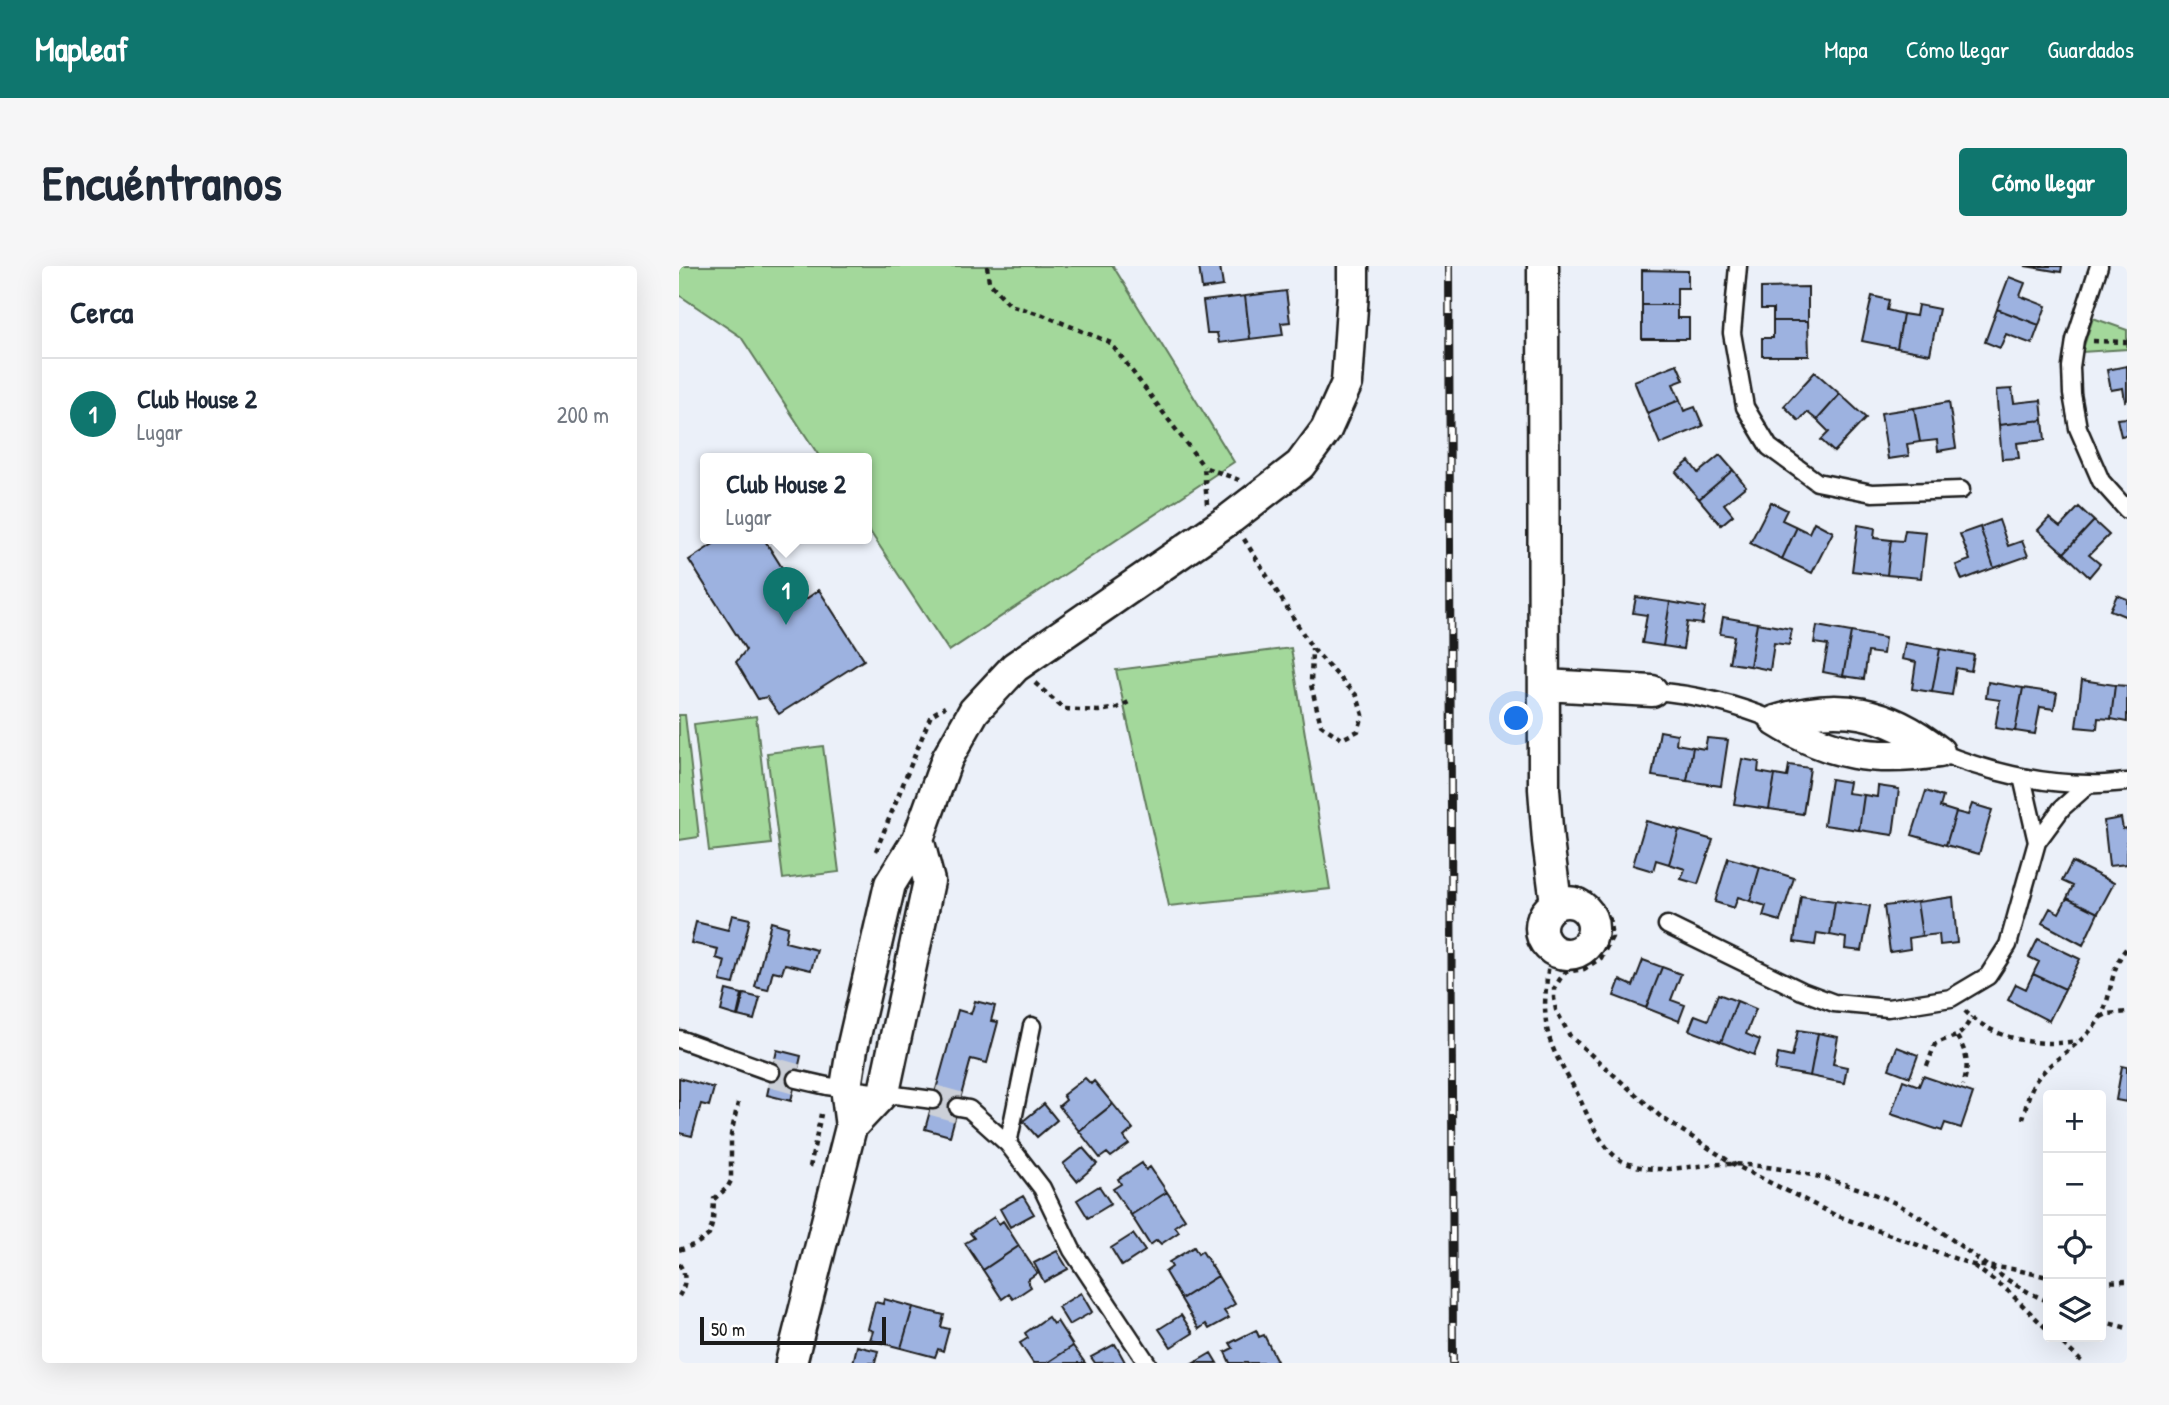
<!DOCTYPE html>
<html lang="es">
<head>
<meta charset="utf-8">
<style>
  body { margin:0; font-family:"Patrick Hand",sans-serif; background:#f6f6f7; color:#1f2937 }
  .controls { position:absolute; right:21px; bottom:21px; display:grid; overflow:hidden; border-radius:7px; box-shadow:0 7px 28px #0002 }
  .controls button { width:63px; height:63px; display:grid; place-items:center; padding:0; border:0; border-bottom:2px solid #e0e1e3; background:#fff; color:#1f2937; font:35px sans-serif }
  .scale { position:absolute; left:21px; bottom:18px; width:186px; box-sizing:border-box; padding-left:7px; border:4px solid #1c1c1c; border-top:0; font-size:19px; line-height:24px; white-space:nowrap; color:#1c1c1c; -webkit-text-stroke:5px #fff; paint-order:stroke }
  .you { position:absolute; left:838px; top:453px; width:24px; height:24px; margin:-18px; border:5px solid #fff; border-radius:50%; background:#1a73e8; box-shadow:0 0 0 10px #1a73e833 }
  .badge { display:grid; place-items:center; width:46px; height:46px; border-radius:50%; background:#0f766e; color:#fff; font-size:23px; font-weight:700 }
  .pin { position:absolute; translate:-50% -58px; filter:drop-shadow(0 2px 4px #0008) }
  .pin::after { content:''; position:absolute; top:37px; width:24px; height:21px; background:inherit; clip-path:polygon(0 0,100% 0,50% 100%) }
  .popup { position:absolute; left:21px; top:187px; width:172px; height:91px; box-sizing:border-box; display:grid; place-content:center; border-radius:7px; background:#fff; filter:drop-shadow(0 2px 5px #0005); font-size:23px; white-space:nowrap; color:#747a83 }
  .popup b { font-size:26px; color:#1f2937 }
  .popup::after { content:''; position:absolute; left:50%; top:100%; margin-left:-14px; border:14px solid transparent; border-top-color:#fff }
  .list { margin:0; padding:0; list-style:none }
  h2 { display:flex; justify-content:space-between; align-items:center; height:91px; margin:0; padding:0 28px; font-size:30px }
  h2 small { font-size:23px; font-weight:400; color:#747a83 }
  .list li { display:grid; grid-template-columns:46px 1fr auto; gap:21px; align-items:center; box-sizing:border-box; height:112px; padding:0 28px; border-top:2px solid #e0e1e3 }
  .list b { display:block; font-size:26px; white-space:nowrap }
  .list p { margin:0; font-size:23px; white-space:nowrap; color:#747a83 }
  .list em { font-size:23px; font-style:normal; color:#747a83 }
  .icon { flex:none; width:38px; height:38px; fill:none; stroke:currentColor; stroke-width:2; stroke-linecap:round; stroke-linejoin:round }
  .map { position:relative; flex:none; width:1448px; height:1097px; overflow:hidden; border-radius:7px }
  header { display:flex; align-items:center; gap:42px; box-sizing:border-box; height:98px; padding:0 35px; background:#0f766e; color:#fff }
  header strong { font-size:33px }
  nav { display:flex; gap:38px; margin-inline-start:auto; font-size:24px }
  .intro { display:flex; align-items:center; justify-content:space-between; box-sizing:border-box; height:168px; padding:0 42px }
  h1 { margin:0; font-size:49px }
  .button { padding:18px 32px; border-radius:7px; background:#0f766e; color:#fff; font-size:24px; font-weight:700 }
  main { display:flex; gap:42px; padding:0 42px }
  aside { flex:1; background:#fff; border-radius:7px; box-shadow:0 7px 28px #0002 }
  .map>svg:first-child { display:block }
</style>
</head>
<body>
<header>
<strong>Mapleaf</strong>
<nav><a>Mapa</a><a>Cómo llegar</a><a>Guardados</a></nav>
</header>
<div class="intro"><h1>Encuéntranos</h1><a class="button">Cómo llegar</a></div>
<main>
<aside>
<h2>Cerca<small></small></h2>
<ul class="list">
<li><span class="badge">1</span><div><b>Club House 2</b><p>Lugar</p></div><em>200 m</em></li>
</ul>
</aside>
<div class="map">
<svg width="1448" height="1097" viewBox="0 0 1448 1097">
  <rect width="100%" height="100%" fill="#ebf0f9"/>
  <filter id="ink" filterUnits="userSpaceOnUse"><feTurbulence type="fractalNoise" baseFrequency=".0143" numOctaves="2"/><feDisplacementMap in="SourceGraphic" scale="14" xChannelSelector="R" yChannelSelector="G"/><feConvolveMatrix kernelMatrix="1 2 1 2 8 2 1 2 1" color-interpolation-filters="sRGB"/></filter>
  <g filter="url(#ink)">
    <!-- green -->
    <path fill="#a3d89b" stroke="#607a5c" stroke-width="2" d="M0,0H434L555,196L270,385L188,261V193H142L62,71L0,29Z
      M1414,52L1448,64V83L1403,86Z
      M612,382L651,623L490,640L437,404Z
      M0,449H6L20,571L0,574Z
      M77,450L92,578L30,585L15,458Z
      M144,480L160,606L104,613L88,487Z"/>
    <!-- building -->
    <path fill="#9db2e0" stroke="#1c1c1c" stroke-width="2" d="M520,0H541L544,20L523,23Z
      M1346,0H1383L1382,6Z
      M963,4L1009,5V22H998V39H963Z
      M1330,11L1346,17L1341,30L1367,40L1360,59L1318,43Z
      M1129,21V55H1094V43H1082V22Z
      M607,25L611,56L602,57L604,69L571,73L566,30Z
      M566,30L571,73L540,77L538,67H528L524,35Z
      M1193,30L1210,34L1208,44L1224,48L1218,82L1183,75Z
      M963,39H998V52H1010V73H963Z
      M1239,39L1260,43L1251,88L1218,82L1224,48L1237,50Z
      M1318,43L1360,59L1353,78L1327,68L1321,82L1306,76Z
      M1094,55H1129L1130,90H1083V72H1094Z
      M998,98L1005,114L994,118L1001,134L968,147L955,115Z
      M1448,100V134L1446,135L1444,122L1432,124L1428,104Z
      M1136,106L1161,128L1138,154L1128,146L1120,155L1105,140Z
      M1333,123L1335,137L1362,134L1364,154L1320,159L1317,124Z
      M1161,128L1187,152L1155,186L1142,174L1150,166L1138,154Z
      M1001,134L1005,145L1016,141L1024,160L981,178L968,147Z
      M1270,136L1277,182L1259,185L1258,174L1241,176L1235,142Z
      M1235,142L1241,176L1228,178L1230,190L1209,193L1202,147Z
      M1448,152V169L1442,170L1438,153Z
      M1364,154L1366,174L1338,177L1340,192L1323,193L1320,159Z
      M1041,189L1054,204L1020,233L997,206L1010,195L1019,207Z
      M1054,204L1067,220L1045,238L1054,249L1042,259L1020,233Z
      M1092,236L1108,244L1103,254L1118,261L1103,293L1071,277Z
      M1400,241L1415,255L1385,287L1359,264L1370,252L1381,261Z
      M1320,254L1329,280L1343,275L1349,290L1315,302L1301,261Z
      M1415,255L1430,269L1410,289L1421,298L1410,311L1385,287Z
      M1135,256L1154,266L1133,307L1103,293L1118,261L1130,267Z
      M1179,259L1196,262L1195,272L1212,274L1208,309L1173,305Z
      M1301,261L1315,302L1283,314L1277,299L1291,294L1281,268Z
      M1226,264L1247,266L1242,312L1208,309L1212,274L1224,275Z
      M42,273H85L124,335L140,324L185,394L100,448L88,431L79,433L57,396L67,384L10,294Z
      M1438,329L1448,333V351L1431,344Z
      M957,331L991,336L984,380L963,377L968,349L954,347Z
      M991,336L1026,342L1023,358L1008,356L1004,383L984,380Z
      M1044,351L1078,357L1071,400L1050,397L1055,370L1041,368Z
      M1078,357L1113,363L1110,379L1095,377L1091,404L1071,400Z
      M1138,360L1172,366L1164,410L1144,406L1149,379L1135,377Z
      M1172,366L1206,372L1204,388L1189,386L1185,413L1164,410Z
      M1226,377L1261,383L1253,426L1233,423L1237,396L1223,393Z
      M1261,383L1295,389L1292,405L1277,402L1273,429L1253,426Z
      M1403,414L1436,419L1432,453L1419,452L1418,463L1397,461Z
      M1309,416L1344,422L1336,465L1316,462L1321,434L1307,432Z
      M1436,419L1448,420V456L1432,453Z
      M1344,422L1378,427L1375,443L1361,441L1356,468L1336,465Z
      M981,465L998,468L997,478L1014,481L1008,515L973,510Z
      M1028,472L1049,474L1042,520L1008,515L1014,481L1026,483Z
      M1063,493L1080,496L1079,506L1096,509L1090,543L1055,538Z
      M1110,499L1131,502L1124,548L1090,543L1096,509L1108,511Z
      M1152,513L1170,516L1168,527L1185,529L1180,564L1145,559Z
      M1199,520L1220,523L1214,569L1180,564L1185,529L1198,531Z
      M1247,525L1264,531L1261,541L1277,546L1267,579L1233,569Z
      M1293,538L1313,544L1300,588L1267,579L1277,546L1289,549Z
      M1442,552L1444,563L1448,562V598L1430,600L1425,555Z
      M967,555L1000,564L990,598L977,594L974,605L954,599Z
      M1000,564L1034,574L1019,618L1002,613L1006,603L990,598Z
      M1049,592L1081,601L1071,635L1059,631L1055,642L1036,636Z
      M1393,596L1435,617L1419,647L1388,632L1394,620L1383,615Z
      M1081,601L1115,612L1101,655L1084,650L1087,640L1071,635Z
      M1122,630L1156,635L1151,669L1138,667L1136,679L1115,676Z
      M1274,631L1278,677L1261,679L1260,668L1243,670L1238,636Z
      M1388,632L1419,647L1404,679L1363,657L1371,642L1380,647Z
      M1156,635L1191,640L1183,685L1166,683L1167,672L1151,669Z
      M1238,636L1243,670L1230,672L1231,683L1211,686L1205,640Z
      M53,649L71,653L55,718L41,715L46,695L37,692L39,683L12,677L17,656L49,664Z
      M92,656L109,661L106,676L138,684L132,704L106,698L103,707L94,705L89,724L76,721Z
      M1359,673L1401,693L1386,723L1354,708L1360,696L1350,691Z
      M964,694L983,701L967,742L935,730L941,714L954,720Z
      M983,701L1002,708L992,734L1006,739L1000,755L967,742Z
      M1354,708L1386,723L1370,755L1329,734L1337,718L1347,723Z
      M47,724L63,728L58,750L42,745Z
      M65,728L81,732L75,754L59,750Z
      M1039,728L1058,735L1042,776L1010,764L1016,749L1029,754Z
      M296,735L316,740L312,755L319,756L308,797L292,793L271,870L246,863L279,744L292,748Z
      M1058,735L1077,743L1067,768L1081,774L1075,789L1042,776Z
      M1119,764L1139,767L1131,810L1096,804L1099,788L1113,791Z
      M1139,767L1159,771L1154,798L1168,801L1165,817L1131,810Z
      M1218,781L1239,789L1231,811L1210,803Z
      M98,784L122,790L112,835L88,829Z
      M1443,800L1448,801V836L1437,834Z
      M1244,810L1294,827L1282,862L1266,857L1263,865L1212,848L1224,814L1240,820Z
      M0,812L35,822L30,840L22,838L13,870L0,867Z
      M406,812L412,818L415,815L434,838L400,865L380,840L387,834L384,829Z
      M365,838L378,854L358,871L344,855Z
      M434,838L454,863L445,871L450,878L432,891L428,887L421,892L400,865Z
      M404,882L418,898L398,915L384,898Z
      M463,897L467,904L471,901L488,926L452,949L434,923L442,918L439,913Z
      M420,920L432,938L409,952L398,934Z
      M488,926L506,953L496,960L500,966L482,978L478,974L471,979L452,949Z
      M344,930L355,948L331,961L321,943Z
      M315,951L320,958L324,955L340,980L304,1004L286,977L295,972L291,967Z
      M454,968L466,985L443,1000L432,982Z
      M340,980L358,1007L348,1014L352,1021L334,1033L330,1028L323,1033L304,1004Z
      M515,981L519,988L523,985L539,1010L502,1033L486,1006L493,1001L490,996Z
      M378,985L389,1003L365,1016L355,997Z
      M539,1010L556,1038L545,1045L550,1052L530,1063L527,1058L520,1063L502,1033Z
      M402,1027L413,1046L390,1059L379,1041Z
      M205,1033L234,1041L222,1082L191,1074L194,1065L189,1063L196,1036L204,1038Z
      M234,1041L265,1049L262,1061L270,1063L264,1085L259,1083L256,1091L222,1082Z
      M502,1049L514,1067L492,1081L480,1063Z
      M369,1051L374,1058L378,1055L394,1080L368,1097H354L341,1077L349,1072L346,1067Z
      M577,1064L580,1071L585,1069L598,1095L594,1097H551L546,1086L554,1082L551,1077Z
      M436,1078L446,1096L416,1097L412,1091Z
      M178,1080L199,1085L196,1097H174Z
      M394,1080L406,1097H368Z
      M532,1087L538,1097H515Z"/>
    <g fill="none" stroke-linecap="round" stroke-linejoin="round">
      <!-- minor-tunnel -->
      <path stroke="#ccd0d8" stroke-width="30" stroke-dasharray="30 15" stroke-linecap="butt" d="M92,806L117,813
        M254,834L279,841"/>
      <defs>
        <path id="service" d="M1059,0L1053,67L1066,141L1090,181L1138,216L1193,227L1282,224
          M1420,0L1396,74L1392,101L1393,128L1399,162L1422,215L1448,244
          M973,425C1017,428 1056,438 1097,455
          M1260,486C1306,505 1360,518 1410,518C1422,519 1435,517 1448,516
          M1358,576L1383,542L1409,519
          M988,659L1123,725L1155,737L1209,742L1272,732L1309,710L1329,679L1358,576L1343,511
          M0,773L92,806
          M117,813L148,820L254,834
          M279,841L290,843L329,878L363,922L393,984L468,1097
          M329,878L353,760"/>
        <path id="minor" d="M864,0L865,523L869,575L877,637
          M866,419L973,425
          M1097,455C1160,435 1209,445 1260,486
          M1097,455C1151,489 1197,496 1260,486
          M862 662a26 26 0 1 1 52 0a26 26 0 1 1-52 0Z
          M172,861L205,826L250,615L239,573
          M112,1097L172,861L167,821L173,783L211,618L239,573L268,493L295,445L336,401L552,252L621,199L647,164L668,117L674,26V0"/>
      </defs>
      <!-- service casing -->
      <use href="#service" stroke="#1c1c1c" stroke-width="21"/>
      <!-- minor casing -->
      <use href="#minor" stroke="#1c1c1c" stroke-width="35"/>
      <!-- path -->
      <path stroke="#1c1c1c" stroke-width="4.5" stroke-dasharray="5 5" stroke-linecap="butt" d="M308,0L310,16L331,39L364,49L432,77L525,201
        M1414,75L1448,76
        M528,238L525,201L560,214
        M565,273L633,382L678,430L684,449L679,465L663,473L642,459L632,419L633,382
        M356,417L385,443L419,445L438,442L450,436
        M197,585L252,449L266,441
        M902,623L916,634L930,651L933,671L922,692L905,703L887,706L881,713L875,723V732L877,744L891,770L982,851L1056,899L1156,949L1294,999L1333,1003L1369,1011
        M872,683C868,714 861,747 872,777C878,794 888,809 897,825C907,845 922,884 943,895C976,911 1013,898 1048,898C1100,899 1154,912 1203,931C1264,956 1308,1011 1369,1035
        M1286,745C1315,774 1360,781 1398,775
        M1422,751L1428,748L1448,746
        M1278,771C1289,788 1290,800 1284,819
        M1248,800L1256,778C1279,767 1278,776 1293,751
        M1344,853C1347,840 1350,824 1358,813C1376,790 1406,777 1421,752C1434,730 1430,702 1448,682
        M131,901L142,848
        M0,984L17,978L30,969L34,955L35,933L48,922L52,915V869L59,837
        M0,998C8,1009 7,1019 0,1030
        M1295,1000L1329,1025L1369,1064
        M1422,1016L1448,1015
        M1422,1055L1448,1062
        M1377,1071L1404,1097"/>
      <!-- service -->
      <use href="#service" stroke="#fff" stroke-width="16"/>
      <!-- minor -->
      <use href="#minor" stroke="#fff" stroke-width="30"/>
      <defs>
        <path id="rail" d="M770,0L774,1097"/>
      </defs>
      <!-- rail casing -->
      <use href="#rail" stroke="#1c1c1c" stroke-width="8"/>
      <!-- rail -->
      <use href="#rail" stroke="#fff" stroke-width="5" stroke-dasharray="16" stroke-linecap="butt"/>
    </g>
  </g>
</svg>
<div class="controls">
<button>+</button>
<button>−</button>
<button><svg class="icon" aria-label="locate" viewBox="0 0 24 24"><circle cx="12" cy="12" r="6"/><path d="M12 2v4M12 18v4M2 12h4M18 12h4"/></svg></button>
<button><svg class="icon" aria-label="layers" viewBox="0 0 24 24"><path d="M12 4l9 5-9 5-9-5zM3 14l9 5 9-5"/></svg></button>
</div>
<div class="scale">50 m</div>
<div class="you"></div>
<div class="pin badge" style="left:107px;top:359px">1</div>
<div class="popup"><b>Club House 2</b>Lugar</div>
</div>
</main>
</body>
</html>
